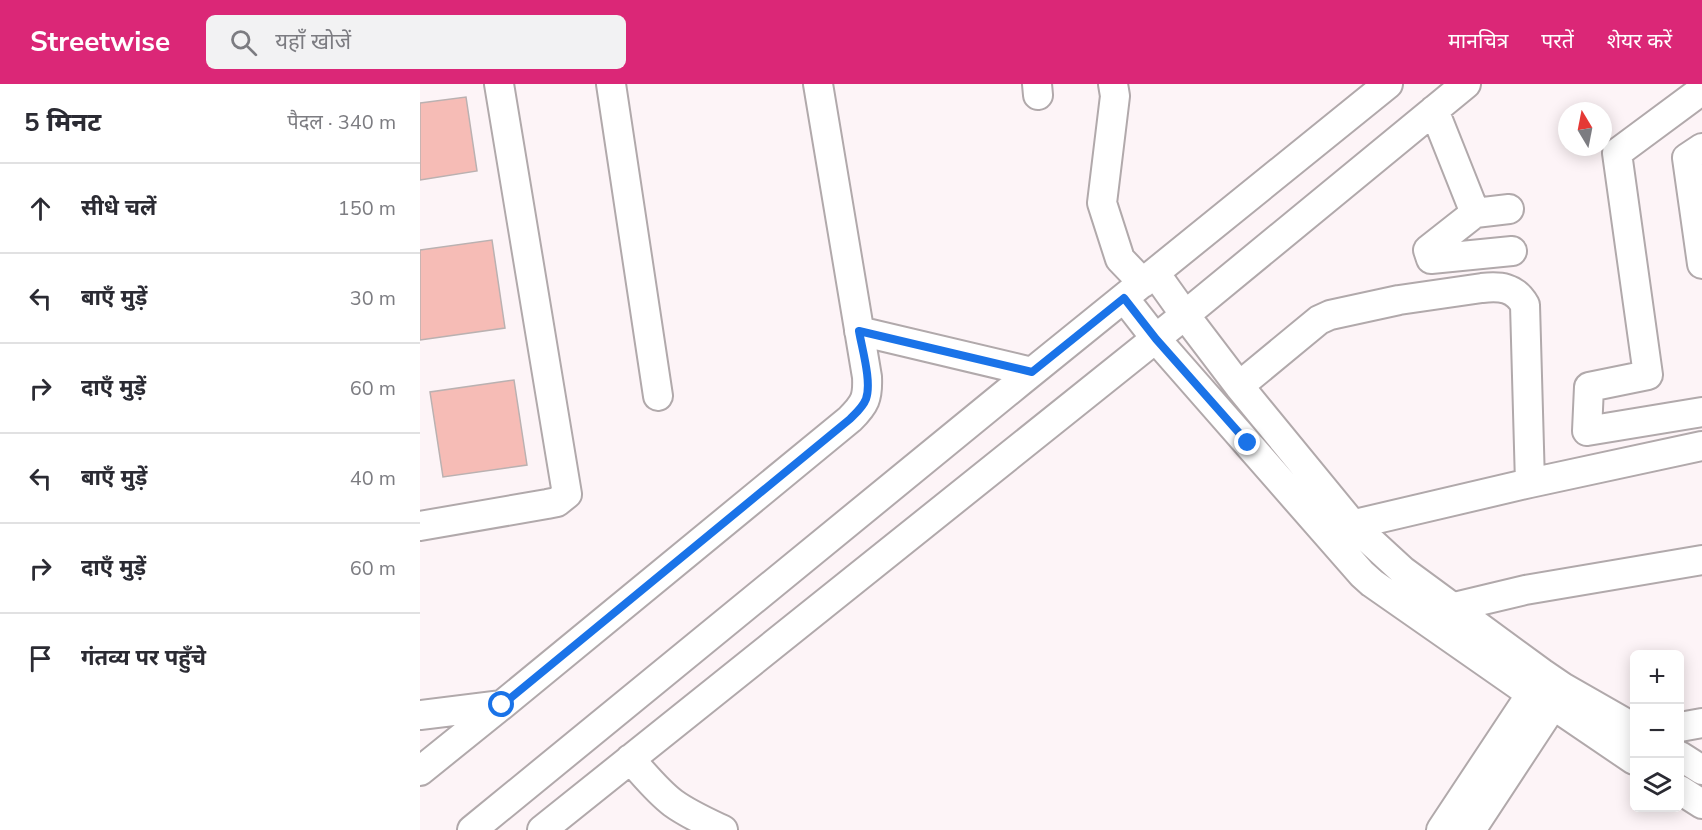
<!DOCTYPE html>
<html lang="hi">
<head>
<meta charset="utf-8">
<style>
  body { margin:0; font-family:"Nunito Sans","Noto Sans Devanagari",sans-serif; background:#f2f2f3; color:#2b2b33 }
  .controls { position:absolute; right:18px; bottom:18px; display:grid; overflow:hidden; border-radius:9px; box-shadow:0 3px 15px #0003 }
  .controls button { width:54px; height:54px; display:grid; place-items:center; padding:0; border:0; border-bottom:2px solid #e1e1e2; background:#fff; color:#2b2b33; font:30px sans-serif }
  .compass { position:absolute; left:1138px; top:18px; width:54px; height:54px; border-radius:50%; background:#fff; box-shadow:0 3px 15px #0003; rotate:350deg }
  .stop { position:absolute; width:18px; height:18px; margin:-14px; border:4px solid #1a73e8; border-radius:50%; background:#fff }
  .stop.end { background:#1a73e8; border-color:#fff; box-shadow:0 2px 6px #0008 }
  .list { margin:0; padding:0; list-style:none }
  h2 { display:flex; justify-content:space-between; align-items:center; height:78px; margin:0; padding:0 24px; font-size:26px }
  h2 small { font-size:20px; font-weight:400; color:#7c7c81 }
  .list li { display:grid; grid-template-columns:39px 1fr auto; gap:18px; align-items:center; box-sizing:border-box; height:90px; padding:0 24px; border-top:2px solid #e1e1e2 }
  .list b { display:block; font-size:22px; white-space:nowrap }
  .list em { font-size:20px; font-style:normal; color:#7c7c81 }
  .icon { flex:none; width:33px; height:33px; fill:none; stroke:currentColor; stroke-width:2; stroke-linecap:round; stroke-linejoin:round }
  .map { position:relative; flex:none; width:1282px; height:746px; overflow:hidden }
  header { display:flex; align-items:center; gap:36px; box-sizing:border-box; height:84px; padding:0 30px; background:#db2777; color:#fff }
  header strong { font-size:28px }
  nav { display:flex; gap:33px; margin-inline-start:auto; font-size:21px }
  .search { width:420px; height:54px; background:#f2f2f3; display:flex; align-items:center; gap:15px; box-sizing:border-box; padding:0 21px; border-radius:9px; color:#7c7c81; font-size:22px }
  main { display:flex }
  aside { flex:1; background:#fff }
  .map>svg:first-child { display:block }
</style>
</head>
<body>
<header>
<strong>Streetwise</strong>
<div class="search"><svg class="icon" aria-label="search" viewBox="0 0 24 24"><circle cx="10" cy="10" r="6"/><path d="M15 15l6 6"/></svg>यहाँ खोजें</div>
<nav><a>मानचित्र</a><a>परतें</a><a>शेयर करें</a></nav>
</header>
<main>
<aside>
<h2>5 मिनट<small>पैदल · 340 m</small></h2>
<ul class="list">
<li><svg class="icon" aria-label="ahead" viewBox="0 0 24 24"><path d="M12 20V5M6 11l6-6 6 6"/></svg><div><b>सीधे चलें</b></div><em>150 m</em></li>
<li><svg class="icon" aria-label="left" viewBox="0 0 24 24"><path d="M17 20v-9H6M10 6l-5 5 5 5"/></svg><div><b>बाएँ मुड़ें</b></div><em>30 m</em></li>
<li><svg class="icon" aria-label="right" viewBox="0 0 24 24"><path d="M7 20v-9h11M14 6l5 5-5 5"/></svg><div><b>दाएँ मुड़ें</b></div><em>60 m</em></li>
<li><svg class="icon" aria-label="left" viewBox="0 0 24 24"><path d="M17 20v-9H6M10 6l-5 5 5 5"/></svg><div><b>बाएँ मुड़ें</b></div><em>40 m</em></li>
<li><svg class="icon" aria-label="right" viewBox="0 0 24 24"><path d="M7 20v-9h11M14 6l5 5-5 5"/></svg><div><b>दाएँ मुड़ें</b></div><em>60 m</em></li>
<li><svg class="icon" aria-label="arrive" viewBox="0 0 24 24"><path d="M6 21V4h12l-3 4 3 4H6"/></svg><div><b>गंतव्य पर पहुँचे</b></div></li>
</ul>
</aside>
<div class="map">
<svg width="1282" height="746" viewBox="0 0 1282 746">
  <rect width="100%" height="100%" fill="#fdf4f7"/>
  <!-- building -->
  <path fill="#f6bcb6" stroke="#bab1b1" stroke-width="1.5" d="M46,13L57,87L0,96V19Z
    M72,156L85,244L0,256V166Z
    M94,296L107,381L23,393L10,308Z"/>
  <g fill="none" stroke-linecap="round" stroke-linejoin="round">
    <defs>
      <path id="minor" d="M191,0L238,312
        M617,0L618,11
        M693,0L695,12L682,119L700,175L723,199
        M1282,6L1197,69L1228,291L1169,303L1167,347L1282,328
        M1014,26L1055,129
        M1282,64L1267,74L1282,180
        M1089,125L1055,129L1008,166L1011,175L1092,167
        M735,189L765,231L819,302L933,441L983,487L1122,589L1144,604L1214,644
        M704,214L736,255L942,490L952,499L1111,610L1133,621L1214,676
        M439,247L612,288
        M819,302L899,236L910,231L979,216L1062,204C1080,202 1095,203 1105,221L1110,399
        M0,442L127,420L137,418L147,410L79,0
        M918,444L1110,399L1282,362
        M1034,523L1105,506L1282,476
        M0,631L82,621
        M1260,643L1282,639
        M1260,672L1282,686
        M210,675C224,690 237,707 253,719C268,730 286,738 303,746
        M0,687L82,621L430,335C445,320 448,314 447,293L398,0
        M1260,706L1282,720
        M52,746L601,297L968,0
        M122,746L765,231L1046,0
        M1021,746L1111,610L1119,594
        M1051,746L1143,606"/>
    </defs>
    <!-- minor casing -->
    <use href="#minor" stroke="#b1a9ab" stroke-width="32"/>
    <!-- minor -->
    <use href="#minor" stroke="#fff" stroke-width="28"/>
  </g>
  <g fill="none" stroke-linecap="round" stroke-linejoin="round">
    <!-- route -->
    <path stroke="#1a73e8" stroke-width="8" d="M82,621L430,335C436,329 443,323 446,315C452,298 442,265 439,247L612,288L704,214L736,255L828,359"/>
  </g>
</svg>
<div class="controls">
<button>+</button>
<button>−</button>
<button><svg class="icon" aria-label="layers" viewBox="0 0 24 24"><path d="M12 4l9 5-9 5-9-5zM3 14l9 5 9-5"/></svg></button>
</div>
<svg class="compass" viewBox="-18 -18 36 36"><path d="M0-13l5 13h-10z" fill="#e53935"/><path d="M0 13l5-13h-10z" fill="#7c7c81"/></svg>
<div class="stop" style="left:82px;top:621px"></div>
<div class="stop end" style="left:828px;top:359px"></div>
</div>
</main>
</body>
</html>
